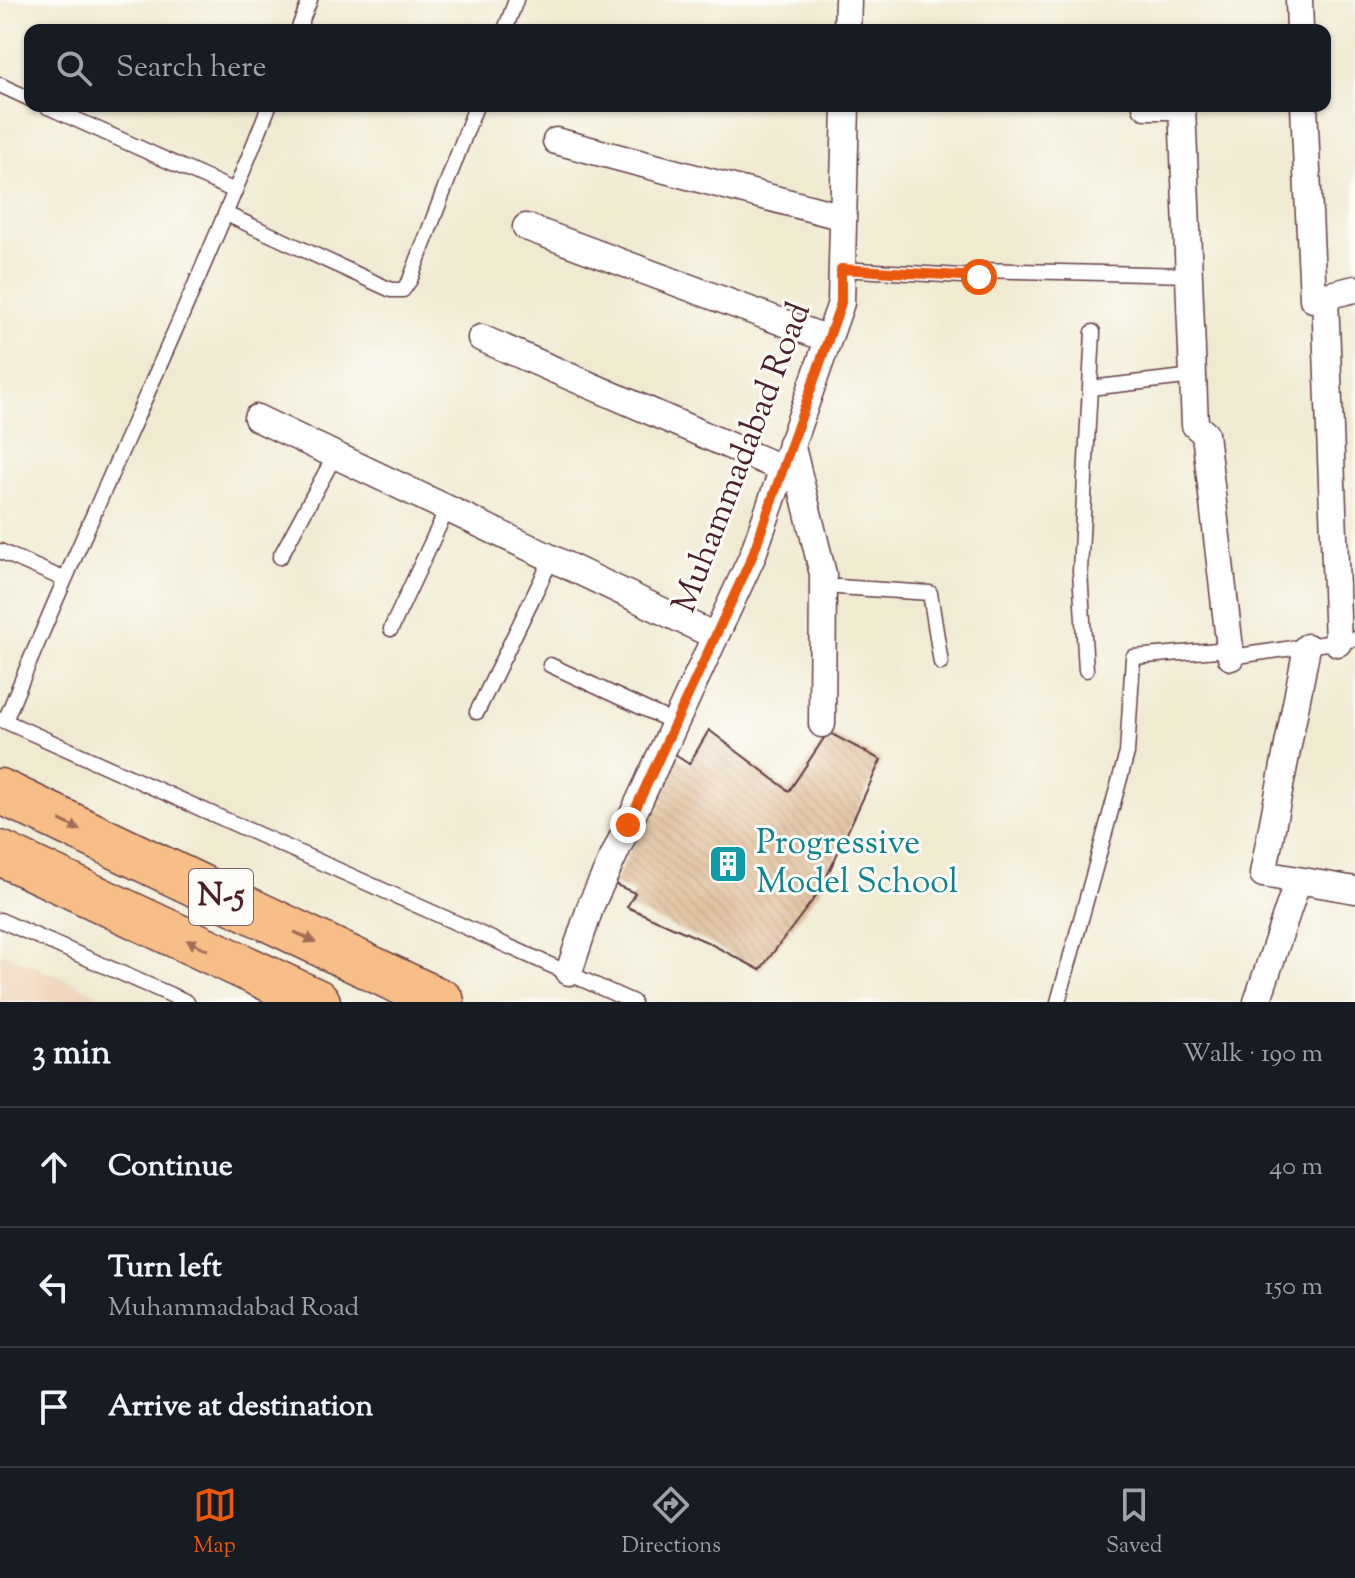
<!DOCTYPE html>
<html lang="en">
<head>
<meta charset="utf-8">
<style>
  body { margin:0; font-family:"Sorts Mill Goudy",serif; background:#242831; color:#f1f3f6 }
  .stop { position:absolute; width:24px; height:24px; margin:-18px; border:6px solid #ea580c; border-radius:50%; background:#fff }
  .stop.end { background:#ea580c; border-color:#fff; box-shadow:0 2px 8px #0008 }
  .list { margin:0; padding:0; list-style:none }
  h2 { display:flex; justify-content:space-between; align-items:center; height:104px; margin:0; padding:0 32px; font-size:34px }
  h2 small { font-size:26px; font-weight:400; color:#9ea1a6 }
  .list li { display:grid; grid-template-columns:52px 1fr auto; gap:24px; align-items:center; box-sizing:border-box; height:120px; padding:0 32px; border-top:2px solid #363941 }
  .list b { display:block; font-size:30px; white-space:nowrap }
  .list p { margin:0; font-size:26px; white-space:nowrap; color:#9ea1a6 }
  .list em { font-size:26px; font-style:normal; color:#9ea1a6 }
  .icon { flex:none; width:44px; height:44px; fill:none; stroke:currentColor; stroke-width:2; stroke-linecap:round; stroke-linejoin:round }
  .map { position:relative; flex:none; width:1355px; height:1002px; overflow:hidden }
  .search { position:absolute; background:#171b24; box-shadow:0 2px 6px #0004; left:24px; right:24px; top:24px; height:88px; display:flex; align-items:center; gap:20px; box-sizing:border-box; padding:0 28px; border-radius:16px; color:#9ea1a6; font-size:30px }
  .sheet { height:464px; background:#171b24 }
  nav { display:flex; justify-content:space-around; align-items:center; box-sizing:border-box; height:112px; border-top:2px solid #363941; background:#171b24; font-size:22px; color:#9ea1a6 }
  nav a { display:grid; justify-items:center; gap:4px }
  nav .on { color:#ea580c }
  .map>svg:first-child { display:block }
</style>
</head>
<body>
<div class="map">
<svg width="1355" height="1002" viewBox="0 0 1355 1002">
  <defs>
    <pattern id="building-back-hatch" width="6" height="6" patternUnits="userSpaceOnUse" patternTransform="scale(2)"><rect width="6" height="6" fill="#dbb68d"/><path d="M-1 5l2 2M0 0l6 6M5-1l2 2" fill="none" stroke="#bd9c7a"/></pattern>
  </defs>
  <rect width="100%" height="100%" fill="#fdfcf7"/>
  <filter id="ink" filterUnits="userSpaceOnUse"><feTurbulence type="fractalNoise" baseFrequency=".0125" numOctaves="2"/><feDisplacementMap in="SourceGraphic" scale="16" xChannelSelector="R" yChannelSelector="G"/><feConvolveMatrix kernelMatrix="1 2 1 2 8 2 1 2 1" color-interpolation-filters="sRGB"/></filter>
  <filter id="wash" filterUnits="userSpaceOnUse"><feTurbulence type="fractalNoise" baseFrequency=".006" numOctaves="4" result="noise"/><feDisplacementMap in="SourceGraphic" scale="32" xChannelSelector="R" yChannelSelector="G"/><feGaussianBlur stdDeviation="1.8" result="paint"/><feColorMatrix in="noise" values="0 0 0 0 0 0 0 0 0 0 0 0 0 0 0 0 0 1.4 0 .05"/><feComposite in="paint" operator="in"/></filter>
  <g filter="url(#wash)">
    <rect width="100%" height="100%" fill="#f0ead1"/>
    <!-- built -->
    <path fill="#efd6bc" d="M0,952L61,977L115,1002H0Z"/>
    <g id="blocks">
      <!-- building -->
      <path fill="url(#building-back-hatch)" d="M709,730L789,791L828,732L881,760L821,889L760,970L707,942L627,907L635,893L614,884L675,755L689,764Z"/>
    </g>
  </g>
  <g filter="url(#ink)">
    <use href="#blocks" fill-opacity="0" stroke="#633d44" stroke-width="2"/>
    <g fill="none" stroke-linecap="round" stroke-linejoin="round">
      <defs>
        <path id="service" d="M298,30L310,0
          M505,30L516,0
          M0,85L30,99
          M46,106L235,191
          M226,214L391,290H403L410,280L476,106
          M841,269L979,277V270L1189,275
          M1090,388L1194,376
          M0,551L63,579
          M280,557L335,455
          M823,586L930,593L941,663
          M391,629L447,509
          M1231,657L1355,639
          M550,665L675,723
          M1086,670L1080,571L1093,332
          M477,712L552,558
          M0,719L633,1002
          M5,721C89,514 188,314 269,106
          M0,920L187,1002
          M1058,1002L1127,753L1133,657L1230,649"/>
        <path id="minor" d="M1299,0L1300,30
          M847,30L848,0
          M1146,106H1182L1195,425L1205,434L1231,657
          M1304,106L1313,299L1355,289
          M556,141L843,217
          M526,227L828,339
          M1325,296L1338,643
          M481,338L783,469
          M257,418L715,636
          M791,443L823,574L822,724
          M1307,647L1263,874L1355,890
          M569,972L591,905L752,557L841,303L846,106
          M1257,1002L1298,880"/>
        <path id="trunk" d="M0,791L442,1002
          M0,853L318,1002"/>
      </defs>
      <!-- service casing -->
      <use href="#service" stroke="#633d44" stroke-width="17"/>
      <!-- minor casing -->
      <use href="#minor" stroke="#633d44" stroke-width="29"/>
      <!-- trunk casing -->
      <use href="#trunk" stroke="#633d44" stroke-width="47"/>
      <!-- service -->
      <use href="#service" stroke="#fff" stroke-width="14"/>
      <!-- minor -->
      <use href="#minor" stroke="#fff" stroke-width="26"/>
      <!-- trunk -->
      <use href="#trunk" stroke="#f7be87" stroke-width="44"/>
    </g>
    <!-- one-way arrows -->
    <defs><path id="oneway-solid" d="M-6-.8H1V-3.2L6.5 0L1 3.2V.8H-6Z" transform="scale(2)"/></defs>
    <g fill="#a06e59">
      <use href="#oneway-solid" transform="translate(70 825) rotate(26)"/>
      <use href="#oneway-solid" transform="translate(305 937) rotate(26)"/>
      <use href="#oneway-solid" transform="translate(197 945) rotate(-155)"/>
    </g>
  </g>
  <g fill="none" stroke-linecap="round" stroke-linejoin="round" filter="url(#ink)">
    <!-- route -->
    <path stroke="#ea580c" stroke-width="10" d="M628,825L752,557L841,303V269L979,277"/>
  </g>
  <!-- icons -->
  <defs>
    <symbol id="building-square" viewBox="-11 -11 22 22"><rect x="-9" y="-9" width="18" height="18" rx="4" fill="#0f9aa8" stroke="#fdfcf7"/><path d="M-4-6H4V6H1V3H-1V6H-4ZM-2.5-4.3h1.7v1.8h-1.7ZM.8-4.3h1.7v1.8H.8ZM-2.5-1h1.7V.8h-1.7ZM.8-1h1.7V.8H.8Z" fill="#fff"/></symbol>
  </defs>
  <g fill-rule="evenodd">
    <use href="#building-square" x="706" y="842" width="44" height="44"/>
  </g>
  <g text-anchor="middle" dominant-baseline="central" stroke-width="6" stroke-linejoin="round" paint-order="stroke">
    <!-- shield labels -->
    <rect fill="#fdfcf7" stroke="#806168" stroke-width="2" x="189" y="869" width="64" height="56" rx="6"/>
    <g font-size="32" font-weight="bold" fill="#4a1f2b">
      <text x="221" y="897">N-5</text>
    </g>
    <!-- street labels -->
    <g font-size="34" fill="#4a1f2b" stroke="#fdfcf7">
      <text transform="translate(743 458) rotate(-69)">Muhammadabad Road</text>
    </g>
    <!-- culture labels -->
    <g font-size="34" fill="#0d838f" stroke="#fdfcf7" text-anchor="start">
      <text x="756" y="844">Progressive<tspan x="756" dy="39">Model School</tspan></text>
    </g>
  </g>
</svg>
<div class="stop" style="left:979px;top:277px"></div>
<div class="stop end" style="left:628px;top:825px"></div>
<div class="search"><svg class="icon" aria-label="search" viewBox="0 0 24 24"><circle cx="10" cy="10" r="6"/><path d="M15 15l6 6"/></svg>Search here</div>
</div>
<section class="sheet">
<h2>3 min<small>Walk · 190 m</small></h2>
<ul class="list">
<li><svg class="icon" aria-label="ahead" viewBox="0 0 24 24"><path d="M12 20V5M6 11l6-6 6 6"/></svg><div><b>Continue</b></div><em>40 m</em></li>
<li><svg class="icon" aria-label="left" viewBox="0 0 24 24"><path d="M17 20v-9H6M10 6l-5 5 5 5"/></svg><div><b>Turn left</b><p>Muhammadabad Road</p></div><em>150 m</em></li>
<li><svg class="icon" aria-label="arrive" viewBox="0 0 24 24"><path d="M6 21V4h12l-3 4 3 4H6"/></svg><div><b>Arrive at destination</b></div></li>
</ul>
</section>
<nav>
<a class="on"><svg class="icon" aria-label="map" viewBox="0 0 24 24"><path d="M3 6l6-2 6 2 6-2v14l-6 2-6-2-6 2zM9 4v14M15 6v14"/></svg>Map</a>
<a><svg class="icon" aria-label="directions" viewBox="0 0 24 24"><path d="M12 3l9 9-9 9-9-9zM9 14v-3h6M13 9l2 2-2 2"/></svg>Directions</a>
<a><svg class="icon" aria-label="saved" viewBox="0 0 24 24"><path d="M7 4h10v16l-5-4-5 4z"/></svg>Saved</a>
</nav>
</body>
</html>
